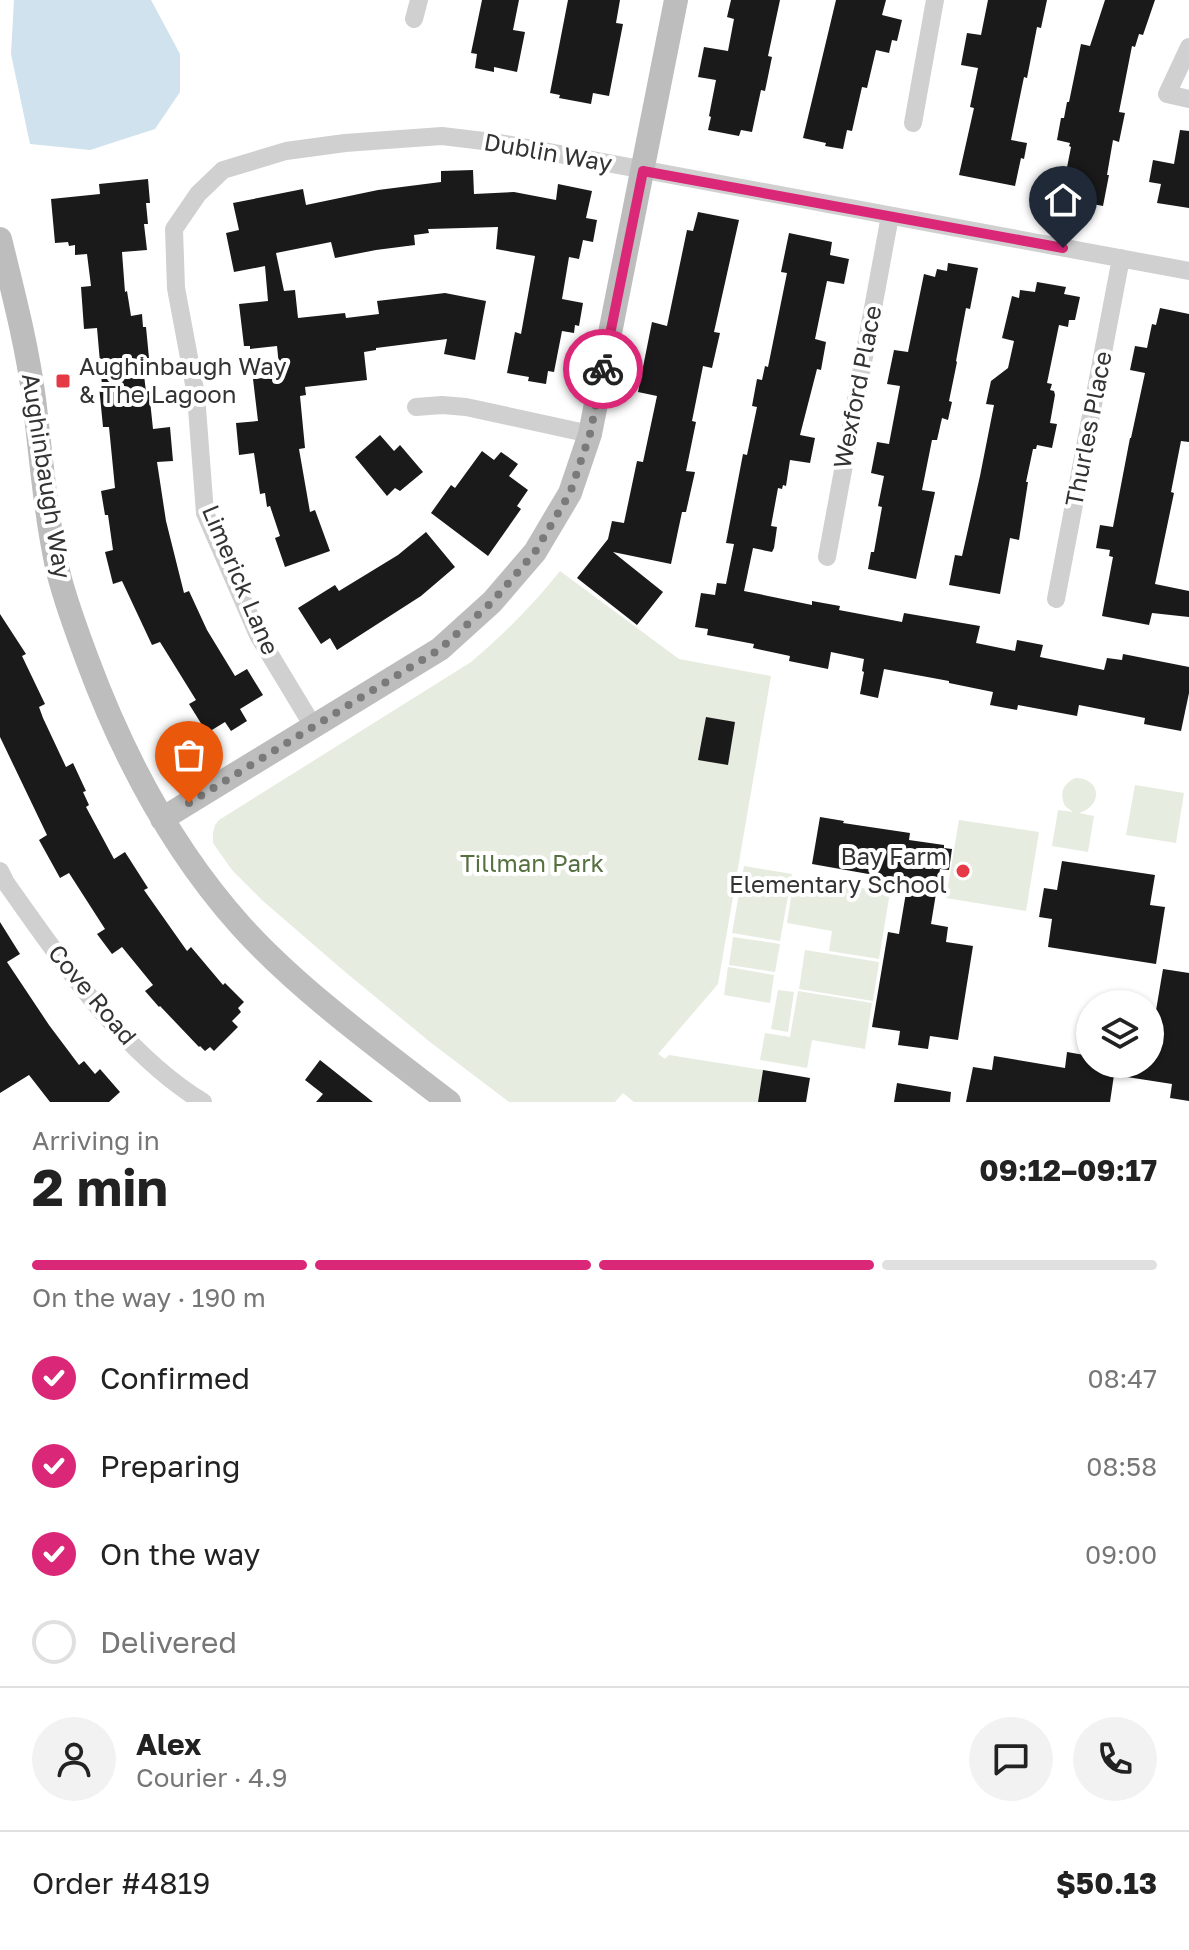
<!DOCTYPE html>
<html lang="en">
<head>
<meta charset="utf-8">
<style>
	body { margin:0; font-family:"Golos Text",sans-serif; background:#f2f2f2; color:#222; height:100vh; display:flex; flex-direction:column; font-size:30px; white-space:nowrap }
	* { box-sizing:border-box; margin:0 }
	p { font-size:26px; color:#767676 }
	.icon { flex:none; width:44px; height:44px; fill:none; stroke:currentColor; stroke-width:2; stroke-linecap:round; stroke-linejoin:round }
	.map { position:relative; height:1102px; overflow:hidden }
	.panel { display:flex; flex-direction:column; background:#fff; flex:1 }
	.panel>* { flex:none }
	.tools { position:absolute; left:1076px; top:990px; display:grid; gap:16px }
	.tools a { display:grid; place-items:center; width:88px; height:88px; border-radius:50%; background:#fff; box-shadow:0 2px 6px #0004; font-size:40px }
	.pin { position:absolute; display:grid; place-items:center; width:68px; height:68px; color:#fff; margin:-82px -34px; border-radius:50% 50% 50% 0; rotate:-45deg; box-shadow:0 0 8px #0007 }
	.pin .icon { rotate:45deg }
	.courier { position:absolute; display:grid; place-items:center; width:80px; height:80px; margin:-40px; border:6px solid #db2777; border-radius:50%; background:#fff; color:#222; box-shadow:0 2px 10px #0007 }
	.summary em { font-style:normal; font-weight:700 }
	.summary div { display:flex; flex-direction:column-reverse }
	.summary { display:flex; align-items:center; justify-content:space-between; height:136px; padding:0 32px }
	h1 { font-size:52px; font-weight:700; line-height:60px }
	.bar { display:grid; grid-template-columns:repeat(4,1fr); gap:12px 8px; align-content:center; height:96px; padding:0 32px }
	.bar i { height:10px; border-radius:6px; background:#e0e0e0 }
	.bar .on { background:#db2777 }
	.bar p { grid-column:span 4 }
	.line { display:flex; align-items:center; gap:20px; padding:0 32px; border-top:2px solid #e0e0e0 }
	.line div { flex:1 }
	.round { display:grid; place-items:center; flex:none; width:84px; height:84px; border-radius:42px; background:#f2f2f2 }
	ol { padding:0 32px; list-style:none }
	li { display:flex; align-items:center; gap:24px; height:88px }
	li p { margin-inline-start:auto }
	li .icon { padding:8px; border-radius:50%; background:#db2777; color:#fff; stroke-width:4 }
	li:last-child { color:#767676 }
	li i { width:44px; height:44px; border:4px solid #e0e0e0; border-radius:50% }
	.map>svg:first-child { display:block }
	.green { fill:#e6ecdf }
	.water { fill:#cfe2ee }
	.building { fill:#1a1a1a }
	.lines { fill:none; stroke-linecap:round; stroke-linejoin:round }
	.street { stroke:#d0d0d0; stroke-width:18 }
	.secondary { stroke:#bdbdbd; stroke-width:24 }
	.done { stroke:#7a7a7a; stroke-width:8; stroke-dasharray:0 14.4 }
	.route { stroke:#db2777; stroke-width:10 }
	.poi-dot { fill:#e63946; stroke:#fff; stroke-width:3 }
	.labels { text-anchor:middle; stroke-width:8; stroke-linejoin:round; paint-order:stroke }
	.street-label { font-size:24px; fill:#333; stroke:#fff }
	.poi-label { font-size:24px; fill:#333; stroke:#fff; text-anchor:start }
	.park-label { font-size:24px; fill:#56703f; stroke:#fff }
</style>
</head>
<body>
<div class="map">
<svg width="1189" height="1102" viewBox="0 0 1189 1102">
	<rect width="100%" height="100%" fill="#fff"/>
	<path class="green" d="M560 571 679 659 771 676 718 984 658 1054 665 1059 669 1055 763 1070 758 1102H634L623 1093 615 1102H509L430 1042 344 971 263 901 232 870 213 843V833L215 825 219 820 471 662C504 634 533 605 560 571Z
		M1075 778C1102 778 1103 806 1079 813L1094 816 1088 852 1052 846 1058 810 1073 812 1065 806C1059 793 1063 784 1075 778Z
		M1135 785 1184 793 1176 843 1126 835Z
		M959 820 1039 832 1026 911 946 898Z
		M744 866 792 874 780 941 732 933Z
		M794 878 890 892 879 959 829 951 832 931 787 923Z
		M733 937 780 944 775 972 729 965Z
		M805 950 879 962 873 1001 799 989Z
		M728 967 774 975 770 1003 724 995Z
		M778 990 794 992 788 1032 771 1029Z
		M798 991 872 1003 865 1049 812 1040 807 1068 760 1060 765 1033 790 1037Z"/>
	<path class="water" d="M14 0H151L180 54V92L155 129 90 150 30 144 11 54Z"/>
	<path class="building" d="M482 0H519L513 30 525 32 517 72 494 67V72L475 68 477 54 471 53Z
		M568 0H620L616 23 623 24 609 96 593 93 591 104 559 98 560 95 550 93Z
		M731 0H780L768 56 772 57 765 91 761 90 752 132 741 130 739 136 708 130 711 117 709 116 716 80 698 77 704 47 728 51 734 19 727 17Z
		M836 0H886L882 15 902 20 897 41 892 40 889 53 876 50 867 88 862 87 852 131 847 130 843 149 825 146 826 143 803 138Z
		M988 0H1047L1041 28 1037 27 1027 78 1024 77 1011 140 1027 143 1024 159 1021 158 1015 186 959 175 974 108 970 107 978 68 961 65 967 33 981 35Z
		M1105 0H1155L1143 35 1139 34 1135 47 1132 46 1119 112 1125 113 1119 142 1113 140 1107 175H1109L1103 206 1061 198 1071 147 1069 146 1070 143 1057 140 1061 118H1064L1067 102H1069L1081 44 1090 46Z
		M1180 130 1189 131V208L1157 203 1161 184 1149 182 1153 160 1174 164Z
		M473 170 474 194 514 192 556 200 558 184 592 191 586 218 597 220 593 242 583 240 579 259 569 257 562 299 583 303 579 326 575 325 574 333 562 331 554 372 548 371 546 384 528 381 529 377 507 373 515 332 521 334 535 256 496 249 498 227 428 229 429 233 414 235 415 245 376 250 335 258 331 242 276 253 284 291 295 290 298 318 345 313 346 318 379 314 377 301 445 293 486 301 475 360 444 354 447 339 376 348V350L364 352 367 380 305 387 306 395 300 396 305 448 299 449 310 512 315 510 330 551 285 567 275 538 280 536 270 506 267 507 265 493 260 494 254 453 239 455 236 423 258 421 253 379 280 376 277 346 250 349V346H244L239 304 268 301 265 266 234 272 226 233 239 230 233 203 303 189 306 205 378 190 441 182V171Z
		M148 179 150 203H146L148 224H144L147 250 122 252 125 292 127 291 131 316 142 314 143 327H146L149 358H142L146 392 149 391 153 429 170 427 173 461 157 462 166 521 184 593 189 591 207 630 235 676 247 669 263 695 240 709 247 721 231 731 225 722 207 733 189 704 196 700 160 642 152 645 122 581 113 584 105 552 113 550 108 515H105L101 491 115 488 109 427H103L99 386 102 385 97 328 84 329 81 287 91 286 87 254 75 255V245L69 246 68 242 55 243 51 199 100 194 99 184Z
		M698 212 739 220 714 332 720 333 712 368 703 366 692 421 696 422 686 471 695 472 686 512H682L671 564 613 552 663 592 637 625 577 578 608 539 612 521 624 523 637 461 643 462 657 396 638 392 652 322 667 326 687 230 693 231Z
		M789 233 832 242 830 255 849 259 844 284 827 281 815 339 826 342 821 370 817 369 800 435 815 438 810 463 790 460 786 486 783 485 782 489 778 488 771 526 777 527 774 548 772 552 753 548 744 591 812 605V601L840 606 839 610 902 622 904 613 980 626 976 643 1015 651 1017 640 1043 645 1040 657 1104 670 1107 658 1122 660 1123 654 1189 667V693L1181 731 1144 724 1145 718 1079 705 1077 716 1018 705 1017 710 990 705 993 692 949 683V681L884 669 878 698 860 694 864 672 862 671 864 659 831 652 828 669 789 661 790 656 753 648 754 644 707 635 708 629 695 627 701 593 715 595 717 583 726 584 734 544 726 543 743 454 747 455 757 407 752 406 757 379 762 380 765 366 768 367 787 273 781 272Z
		M948 263 978 268 970 309 966 308 956 361 957 362 949 401 952 402 948 420 942 418 937 440H932L922 490 935 492 916 579 868 569 871 552H874L882 507 878 506 884 476 871 473 877 442 889 444 900 386 887 384 894 350 908 352 924 274 935 277 937 269 947 271Z
		M1037 282 1066 287 1064 294 1080 297 1075 320H1069L1068 327 1059 325 1047 383 1052 384 1050 390 1054 391 1055 395 1050 423 1057 424 1052 448 1037 445 1036 449H1033L1026 482H1028L1019 540 1010 538 1000 594 949 585 955 555 962 556 980 476 994 405 986 404 991 381 1008 368 1014 341 1002 338 1012 296 1019 298 1020 290 1035 292Z
		M1160 308 1189 314V442L1181 441 1171 492 1174 493 1155 584 1189 591V617L1152 613 1149 625 1102 616 1113 557 1109 556 1110 550 1096 548 1100 525 1113 527 1130 438H1131L1145 373 1130 370 1135 346 1147 348 1152 324 1156 325Z
		M380 435 394 451 400 445 423 472 400 491 395 488 387 496 355 457Z
		M482 451 494 460 501 452 518 464 509 476 528 490 517 506 521 509 488 556 431 513 451 485 455 488Z
		M426 532 455 567 421 596 337 650 330 638 321 644 298 608 335 585 339 591 398 555Z
		M0 614 26 654 22 656 45 704 39 707 43 718 66 767 73 763 86 791 83 792 89 805 86 807 114 859 125 852 148 888 144 890 187 951 191 947 223 985 225 983 244 1002 238 1008 241 1012 232 1021 238 1027 214 1051 210 1047 205 1051 200 1046 199 1047 160 1006 159 1007 145 991 153 985 122 947 112 954 97 934 105 929 69 873 60 878 39 840 47 835 0 737Z
		M706 717 735 722 728 765 698 760Z
		M820 817 844 821 843 823 910 833 909 840 944 845V848L952 849 949 870 940 869 931 924 948 927 946 942 973 946 958 1040 930 1036 928 1049 898 1045 900 1031 872 1027 888 932 899 934 908 881 812 864Z
		M1062 861 1155 875 1150 905 1165 907 1156 964 1048 947 1052 919 1039 917 1044 888 1057 890Z
		M0 922 20 954 7 962 49 1025 79 1065 84 1061 95 1074 100 1069 120 1092 109 1102H50L29 1075 0 1093Z
		M1163 969 1189 973V1101L1170 1098 1172 1084 1114 1075 1110 1102H966L973 1067 992 1070 994 1056 1065 1068 1067 1052 1090 1056V1064H1150V1046Z
		M320 1060 373 1102H316L323 1094 305 1080Z
		M763 1070 810 1078 806 1102H758Z
		M897 1083 951 1092 950 1102H894Z"/>
	<g class="lines">
		<path class="street" d="M414 19 419 0
			M1189 47 1167 94 1189 99
			M913 123 935 0
			M416 407 442 405 466 407 590 434
			M827 557 890 216
			M1056 599 1121 258
			M313 726 258 635 205 513 196 395 176 288 174 229 198 194 223 170 286 151 345 143 442 136 500 143 1189 271
			M0 871 6 883C61 960 121 1052 203 1102"/>
		<path class="secondary" d="M0 239C13 292 27 345 34 399 41 455 45 511 57 567 64 598 76 629 87 659 123 756 171 848 241 926 300 991 379 1048 449 1102
			M162 819 440 649 492 602 535 552 570 493 590 434 676 0"/>
	</g>
	<g class="lines">
		<path class="done" d="M189 803 440 649 492 602 535 552 570 493 590 434 603 369"/>
		<path class="route" d="M603 369 643 171 1063 248"/>
	</g>
	<g class="poi-dot">
		<rect x="55" y="373" width="16" height="16" rx="4"/>
		<circle cx="963" cy="871" r="8"/>
	</g>
	<g class="labels">
		<g class="street-label">
			<text transform="translate(548 153) rotate(10)" y="8">Dublin Way</text>
			<text transform="translate(858 387) rotate(-79)" y="8">Wexford Place</text>
			<text transform="translate(1089 429) rotate(-79)" y="8">Thurles Place</text>
			<text transform="translate(46 476) rotate(81)" y="8">Aughinbaugh Way</text>
			<text transform="translate(240 580) rotate(67)" y="8">Limerick Lane</text>
			<text transform="translate(92 995) rotate(50)" y="8">Cove Road</text>
		</g>
		<g class="poi-label">
			<text x="79" y="375">Aughinbaugh Way<tspan x="79" dy="28">&amp; The Lagoon</tspan></text>
			<text x="947" y="865" text-anchor="end">Bay Farm<tspan x="947" dy="28">Elementary School</tspan></text>
		</g>
		<g class="park-label">
			<text x="532" y="872">Tillman Park</text>
		</g>
	</g>
</svg>
<div class="tools">
<a><svg class="icon" aria-label="layers" viewBox="0 0 24 24"><path d="M12 4l9 5-9 5-9-5zM3 14l9 5 9-5"/></svg></a>
</div>
<div class="pin" style="left:189px;top:803px;background:#ea580c"><svg class="icon" aria-label="bag" viewBox="0 0 24 24"><path d="M5 8h14l-1 12H6zM9 8a3 3 0 0 1 6 0"/></svg></div>
<div class="pin" style="left:1063px;top:248px;background:#1f2937"><svg class="icon" aria-label="home" viewBox="0 0 24 24"><path d="M3 11l9-7 9 7M6 9v11h12V9"/></svg></div>
<div class="courier" style="left:603px;top:369px"><svg class="icon" aria-label="bike" viewBox="0 0 24 24"><circle cx="6" cy="16" r="4"/><circle cx="18" cy="16" r="4"/><path d="M6 16l4-8h5l3 8M10 8l3 8H6M13 5h3"/></svg></div>
</div>
<section class="panel">
<div class="summary"><div><h1>2 min</h1><p>Arriving in</p></div><em>09:12–09:17</em></div>
<div class="bar"><i class="on"></i><i class="on"></i><i class="on"></i><i></i><p>On the way · 190 m</p></div>
<ol>
<li><svg class="icon" aria-label="check" viewBox="0 0 24 24"><path d="M5 12l5 5 9-10"/></svg>Confirmed<p>08:47</p></li>
<li><svg class="icon" aria-label="check" viewBox="0 0 24 24"><path d="M5 12l5 5 9-10"/></svg>Preparing<p>08:58</p></li>
<li><svg class="icon" aria-label="check" viewBox="0 0 24 24"><path d="M5 12l5 5 9-10"/></svg>On the way<p>09:00</p></li>
<li><i></i>Delivered</li>
</ol>
<div class="line" style="height:144px"><a class="round"><svg class="icon" aria-label="person" viewBox="0 0 24 24"><circle cx="12" cy="8" r="4"/><path d="M4 21q1-7 8-7t8 7"/></svg></a><div><b>Alex</b><p>Courier · 4.9</p></div><a class="round"><svg class="icon" aria-label="chat" viewBox="0 0 24 24"><path d="M4 5h16v11H9l-5 4z"/></svg></a><a class="round"><svg class="icon" aria-label="phone" viewBox="0 0 24 24"><path d="M5 4h4l2 5-3 2q2 4 5 5l2-3 5 2v4C11 20 4 13 5 4z"/></svg></a></div>
<div class="line" style="height:104px"><div>Order #4819</div><b>$50.13</b></div>
</section>
</body>
</html>
